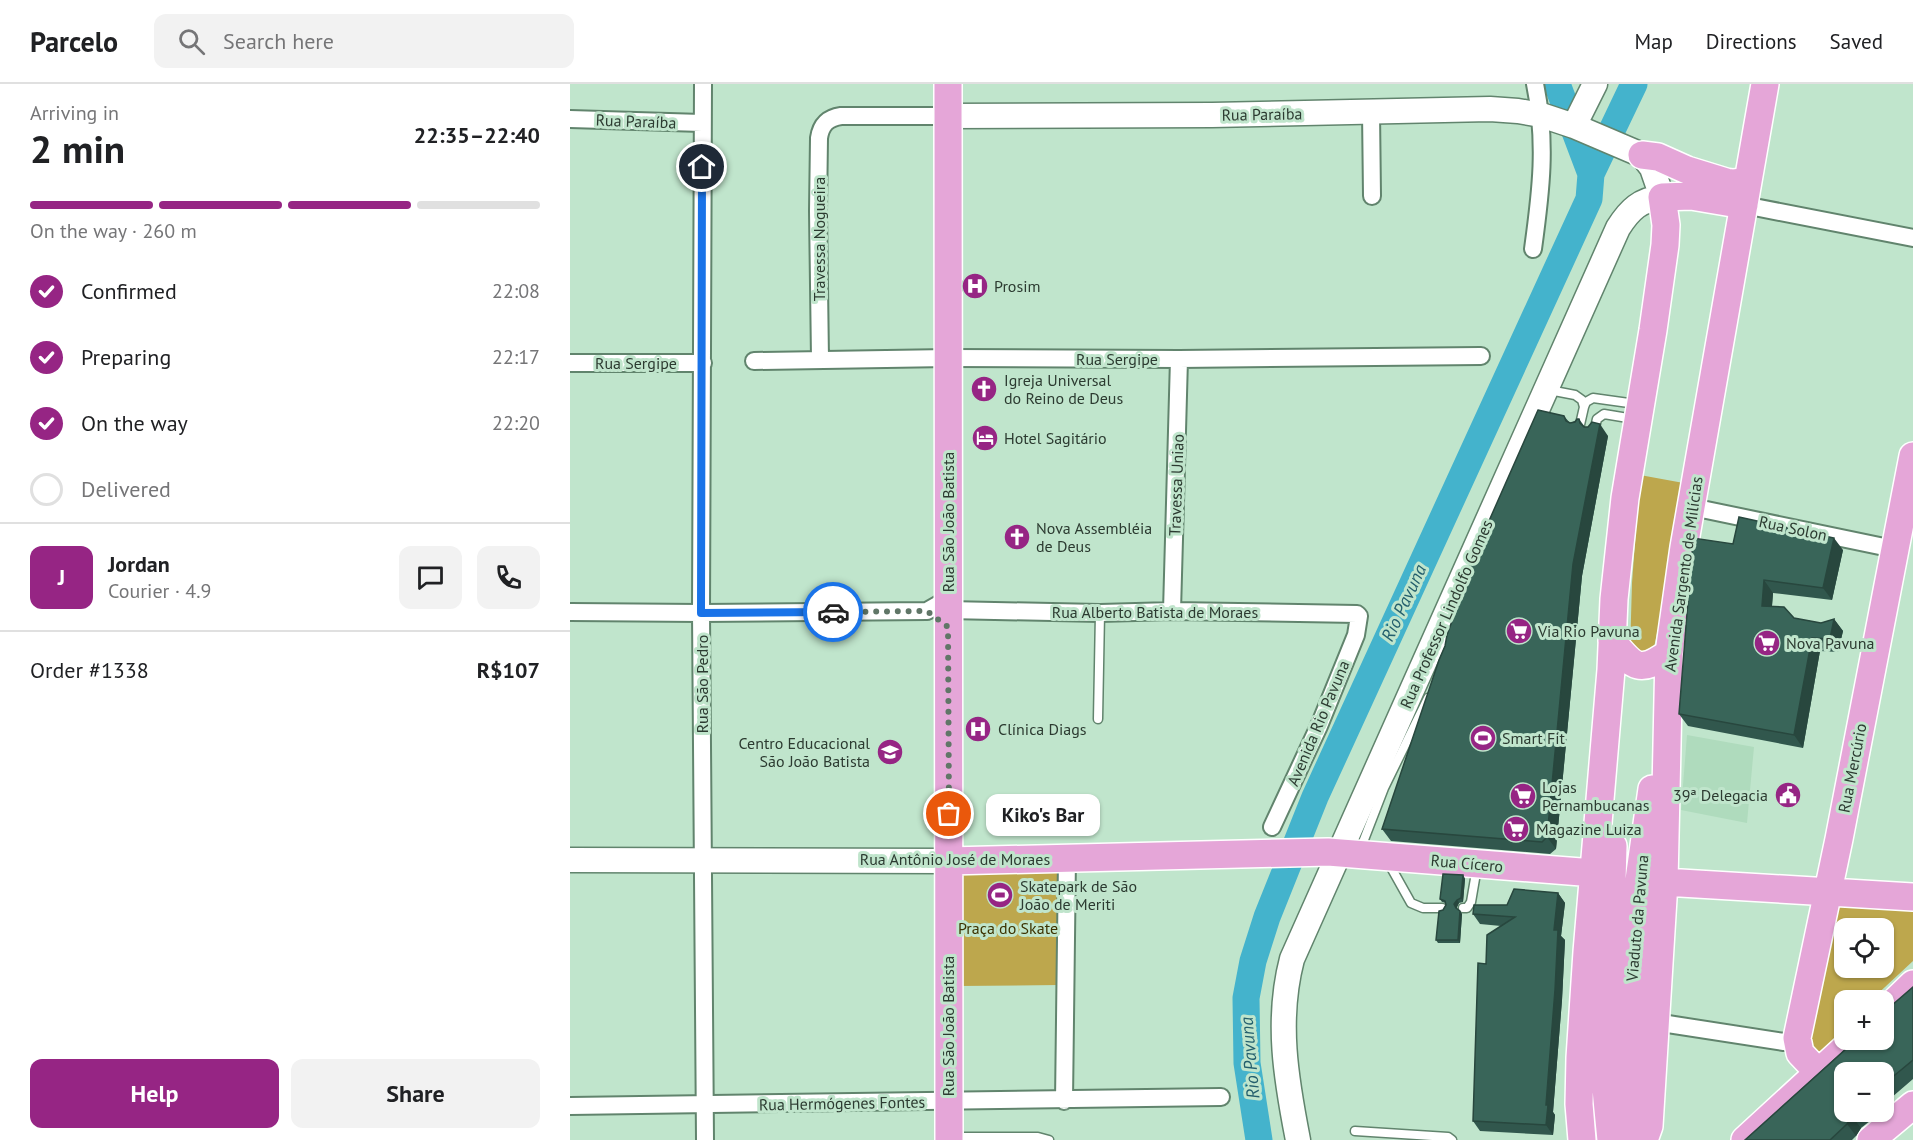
<!DOCTYPE html>
<html lang="en">
<head>
<meta charset="utf-8">
<style>
	body { margin:0; font-family:"PT Sans",sans-serif; background:#f2f2f2; color:#202124; height:100vh; display:flex; flex-direction:column; font-size:22px; white-space:nowrap }
	* { box-sizing:border-box; margin:0 }
	p { font-size:20px; color:#757577 }
	.icon { flex:none; width:33px; height:33px; fill:none; stroke:currentColor; stroke-width:2; stroke-linecap:round; stroke-linejoin:round }
	.map { position:relative; flex:1; overflow:hidden }
	.drawer { display:flex; flex-direction:column; background:#fff; width:570px }
	.drawer>* { flex:none }
	.buttons { position:absolute; left:1264px; top:834px; display:grid; gap:12px }
	.buttons a { display:grid; place-items:center; width:60px; height:60px; border-radius:12px; background:#fff; box-shadow:0 2px 4px #0004; font-size:30px }
	.pin { position:absolute; display:grid; place-items:center; width:51px; height:51px; color:#fff; margin:-26px; border:3px solid #fff; border-radius:50%; box-shadow:0 2px 6px #0007 }
	.courier { position:absolute; display:grid; place-items:center; width:60px; height:60px; margin:-30px; border:4px solid #1a73e8; border-radius:50%; background:#fff; color:#222; box-shadow:0 2px 8px #0007 }
	.bubble { position:absolute; height:42px; border-radius:12px; background:#fff; box-shadow:0 2px 4px #0004; font-size:20px; font-weight:700; line-height:42px; text-align:center }
	.headline em { font-style:normal; font-weight:700 }
	.headline div { display:flex; flex-direction:column-reverse }
	.headline { display:flex; align-items:center; justify-content:space-between; height:102px; padding:0 30px }
	h1 { font-size:39px; font-weight:700; line-height:45px }
	.bar { display:grid; grid-template-columns:repeat(4,1fr); gap:9px 6px; align-content:center; height:72px; padding:0 30px }
	.bar i { height:8px; border-radius:4px; background:#e0e0e0 }
	.bar .current { background:#962584 }
	.bar p { grid-column:span 4 }
	.line { display:flex; align-items:center; gap:15px; padding:0 30px; border-top:2px solid #e0e0e0 }
	.line div { flex:1 }
	.round { display:grid; place-items:center; flex:none; width:63px; height:63px; border-radius:12px; background:#f2f2f2 }
	ol { padding:0 30px; list-style:none }
	li { display:flex; align-items:center; gap:18px; height:66px }
	li p { margin-inline-start:auto }
	li .icon { padding:6px; border-radius:50%; background:#962584; color:#fff; stroke-width:4 }
	li:last-child { color:#757577 }
	li i { width:33px; height:33px; border:3px solid #e0e0e0; border-radius:50% }
	.button { display:flex; gap:12px; margin-top:auto; padding:12px 30px }
	.button a { flex:1; height:69px; border-radius:12px; background:#962584; color:#fff; font-size:24px; font-weight:700; line-height:69px; text-align:center }
	.button a+a { background:#f2f2f2; color:#202124 }
	header { display:flex; align-items:center; gap:36px; box-sizing:border-box; height:84px; padding:0 30px; background:#fff; border-bottom:2px solid #e0e0e0 }
	header strong { font-size:28px }
	nav { display:flex; gap:33px; margin-inline-start:auto; font-size:21px }
	.search { width:420px; height:54px; background:#f2f2f2; display:flex; align-items:center; gap:15px; box-sizing:border-box; padding:0 21px; border-radius:12px; color:#757577; font-size:22px }
	main { display:flex; flex:1; min-height:0 }
	.map>svg:first-child { display:block }
	.built { fill:#afdbbd }
	.green { fill:#bda74d; fill-rule:evenodd }
	.lines { fill:none; stroke-linecap:round; stroke-linejoin:round }
	.river { stroke:#44b3cc; stroke-width:27 }
	.lane-casing { stroke:#61846d; stroke-width:11 }
	.street-casing { stroke:#61846d; stroke-width:20 }
	.secondary-casing { stroke:#61846d; stroke-width:27 }
	.primary-casing { stroke:#fff; stroke-width:30 }
	.lane { stroke:#fff; stroke-width:8 }
	.street { stroke:#fff; stroke-width:16 }
	.secondary { stroke:#fff; stroke-width:24 }
	.primary { stroke:#e5a6d8; stroke-width:27 }
	.wall { fill:#31574d }
	.shaded-wall { fill:#28473e }
	.building { fill:#396559; stroke:#28473e; stroke-width:1.5 }
	.done { stroke:#607667; stroke-width:6; stroke-dasharray:0 10.8 }
	.route { stroke:#1a73e8; stroke-width:8 }
	.labels { text-anchor:middle; stroke-width:6; stroke-linejoin:round; paint-order:stroke }
	.street-label { font-size:16px; fill:#2c3b31; stroke:#c0e5cc }
	.poi-label { font-size:16px; fill:#2c3b31; stroke:#c0e5cc; text-anchor:start }
	.park-label { font-size:16px; fill:#3c3201; stroke:#c0e5cc }
	.water-label { font-size:18px; font-style:italic; fill:#245f6d; stroke:#c0e5cc }
</style>
</head>
<body>
<header>
<strong>Parcelo</strong>
<div class="search"><svg class="icon" aria-label="search" viewBox="0 0 24 24"><circle cx="10" cy="10" r="6"/><path d="M15 15l6 6"/></svg>Search here</div>
<nav><a>Map</a><a>Directions</a><a>Saved</a></nav>
</header>
<main>
<section class="drawer">
<div class="headline"><div><h1>2 min</h1><p>Arriving in</p></div><em>22:35–22:40</em></div>
<div class="bar"><i class="current"></i><i class="current"></i><i class="current"></i><i></i><p>On the way · 260 m</p></div>
<ol>
<li><svg class="icon" aria-label="check" viewBox="0 0 24 24"><path d="M5 12l5 5 9-10"/></svg>Confirmed<p>22:08</p></li>
<li><svg class="icon" aria-label="check" viewBox="0 0 24 24"><path d="M5 12l5 5 9-10"/></svg>Preparing<p>22:17</p></li>
<li><svg class="icon" aria-label="check" viewBox="0 0 24 24"><path d="M5 12l5 5 9-10"/></svg>On the way<p>22:20</p></li>
<li><i></i>Delivered</li>
</ol>
<div class="line" style="height:108px"><b class="round" style="background:#962584;color:#fff">J</b><div><b>Jordan</b><p>Courier · 4.9</p></div><a class="round"><svg class="icon" aria-label="chat" viewBox="0 0 24 24"><path d="M4 5h16v11H9l-5 4z"/></svg></a><a class="round"><svg class="icon" aria-label="phone" viewBox="0 0 24 24"><path d="M5 4h4l2 5-3 2q2 4 5 5l2-3 5 2v4C11 20 4 13 5 4z"/></svg></a></div>
<div class="line" style="height:78px"><div>Order #1338</div><b>R$107</b></div>
<div class="button"><a>Help</a><a>Share</a></div>
</section>
<div class="map">
<svg width="1343" height="1056" viewBox="0 0 1343 1056">
	<rect width="100%" height="100%" fill="#c0e5cc"/>
	<path class="built" d="M1117 651 1184 663 1177 739 1111 726Z"/>
	<path class="green" d="M1070 391 1119 400 1083 568H1060L1062 499Z
		M388 786H488L489 901 388 902Z
		M1260 813 1343 823V877L1301 916H1275C1275 943 1273 952 1252 971L1242 967 1238 962ZM1275 844H1314V884H1275Z"/>
	<g class="lines">
		<path class="river" d="M987 0 1021 90
			M689 1056 677 979 676 914 683 877 697 833 745 713 1019 115 1021 90 1064 0"/>
		<defs>
			<path id="lane" d="M979 306 1005 311 1012 316 1014 323 1009 345
				M1014 323 1016 318 1023 314 1066 320
				M1024 348 1027 335 1034 330 1064 335
				M528 635 530 529
				M790 766 814 704 858 614
				M818 778 841 819 853 824H872
				M893 824H897L901 818 907 783
				M785 1047 878 1053 882 1056
				M382 1053H468L479 1056"/>
			<path id="street" d="M133 0 131 529 135 1056
				M801 28 802 112
				M0 35 132 39
				M1174 121 1343 154
				M963 165C971 107 977 58 965 0
				M250 275 248 127 249 54C251 41 257 34 271 32H378
				M184 277 378 274 609 275 911 272
				M0 279H133
				M1122 423 1324 465
				M378 526 530 529 602 527 787 530 789 532 786 551 749 642 702 743
				M602 527 609 275
				M0 528 131 529 357 527 378 515
				M1085 938 1214 958
				M494 1017 497 774
				M0 1022 651 1013"/>
			<path id="secondary" d="M378 32 642 31 920 25 948 27 971 31 1004 42 1072 71 1082 84 1092 113C1070 116 1060 125 1048 144L722 875C706 936 716 995 728 1056
				M1004 42 1025 0
				M0 776 379 777"/>
			<path id="primary" d="M378 0 379 1056
				M1072 71 1088 73 1117 86 1156 98 1163 99 1177 97
				M1042 557C1063 582 1068 591 1099 569
				M379 777 758 768 1024 789
				M1094 798 1343 813
				M1314 928 1343 900
				M1248 988 1230 969 1227 954 1269 755 1343 372
				M1012 1056 1009 1020 1010 974 1017 868 1041 586 1044 515 1055 414 1083 246 1095 161 1096 141 1092 113 1121 112 1174 121
				M1041 1056 1036 1005 1043 762
				M1062 1056 1056 981 1068 803 1082 705
				M1074 1056 1079 1042 1094 798 1099 569 1114 463 1195 0
				M1175 1056 1284 956
				M1301 1056 1343 1021"/>
		</defs>
		<use href="#lane" class="lane-casing"/>
		<use href="#street" class="street-casing"/>
		<use href="#secondary" class="secondary-casing"/>
		<use href="#primary" class="primary-casing"/>
		<use href="#lane" class="lane"/>
		<use href="#street" class="street"/>
		<use href="#secondary" class="secondary"/>
		<use href="#primary" class="primary"/>
	</g>
	<path class="wall" d="M994 332 1000 339 1009 335 1015 343 1038 352 1012 492 986 765 980 770 821 757 812 745Z
		M1163 460 1273 466 1262 516 1203 509 1202 522 1224 534 1251 539 1264 535 1273 547 1268 568 1250 567 1233 664 1118 642 1109 630Z
		M893 791 895 795 893 818 889 819 887 823V825L890 827 892 830 890 859H868L866 856 873 826 876 821V819L872 818 870 815Z
		M988 809 995 819 991 852 995 856 992 916 983 1028 985 1031 983 1051 910 1047 903 1037 916 880 931 842 910 840 903 830Z
		M1343 903V995L1314 1020V988L1275 1028H1305H1303L1306 1032 1291 1044 1286 1052 1282 1056H1175Z"/>
	<path class="shaded-wall" d="M1030 340 1038 352 1012 492 986 765 977 753 1003 480Z
		M1264 454 1273 466 1262 516 1253 504Z
		M1194 496 1203 509 1201 534 1192 522Z
		M1264 535 1273 547 1268 568 1260 555Z
		M1242 554 1250 567 1233 664 1224 651Z
		M893 791 895 795 893 818 891 814Z
		M988 809 995 819 991 852 995 856 992 916 983 1028 985 1031 983 1051 976 1041V1021L984 846Z
		M887 816 889 819 887 823 888 828 884 820Z
		M890 827 892 830 890 859 888 856Z
		M1282 1032 1291 1044 1286 1052 1277 1040Z"/>
	<path class="building" d="M968 326 994 332 996 337 1000 339 1005 338 1007 335H1009L1010 339 1014 343H1018L1022 338 1030 340 1003 480 977 753 972 758 812 745 869 576 875 562 877 551 886 526 888 507Z
		M1169 433 1264 454 1253 504 1194 496 1192 522 1214 523 1224 534 1251 539 1264 535 1260 555 1242 554 1224 651 1109 630 1123 454 1163 460Z
		M873 790 893 791 891 814 887 816 884 820 886 824 890 827 888 856H866L869 827 873 826 876 821 875 817 870 815Z
		M944 805 988 809 984 846H988L985 906 976 1021H978L976 1041 903 1037 908 879 916 880 917 851 945 833 903 830 904 821H937Z
		M1343 903V976L1314 1000V988H1275V1028H1287L1282 1032 1277 1040 1260 1056H1175L1286 956H1314V928Z"/>
	<g class="lines">
		<path class="done" d="M263 528 357 527 378 543 379 730"/>
		<path class="route" d="M132 83 131 529 263 528"/>
	</g>
	<defs>
		<symbol id="hospital-disc" viewBox="-11 -11 22 22"><circle r="9.5" fill="#962584" stroke="#c0e5cc"/><path d="M-5-5h3v3.5h4V-5h3V5h-3V1.5h-4V5h-3Z" fill="#fff"/></symbol>
		<symbol id="church-disc" viewBox="-11 -11 22 22"><circle r="9.5" fill="#962584" stroke="#c0e5cc"/><path d="M-1.2-6h2.4v3.5h3.3v2.4h-3.3V6h-2.4V-.1h-3.3v-2.4h3.3Z" fill="#fff"/></symbol>
		<symbol id="hotel-disc" viewBox="-11 -11 22 22"><circle r="9.5" fill="#962584" stroke="#c0e5cc"/><path d="M-6-4.5h1.5V1H6V5H4.5V3h-9V5H-6ZM-4 0a1.8 1.8 0 1 1 3.6 0ZM.5 0V-2.5h3Q6-2.5 6 0Z" fill="#fff"/></symbol>
		<symbol id="supermarket-disc" viewBox="-11 -11 22 22"><circle r="9.5" fill="#962584" stroke="#c0e5cc"/><path d="M-6-5.5h2.5l.6 2H6L4.5 2H-2.5L-4.4-4H-6ZM-1.5 3.2a1.3 1.3 0 1 0 .1 0ZM3 3.2a1.3 1.3 0 1 0 .1 0Z" fill="#fff"/></symbol>
		<symbol id="stadium-disc" viewBox="-11 -11 22 22"><circle r="9.5" fill="#962584" stroke="#c0e5cc"/><path d="M0-5a6.5 5 0 1 0 0 10a6.5 5 0 1 0 0-10ZM-3.5-1.8h7v3.6h-7Z" fill="#fff"/></symbol>
		<symbol id="school-disc" viewBox="-11 -11 22 22"><circle r="9.5" fill="#962584" stroke="#c0e5cc"/><path d="M0-5L7-2L0 1L-7-2ZM-4 1L0 2.5L4 1V4Q0 6-4 4Z" fill="#fff"/></symbol>
		<symbol id="civic-disc" viewBox="-11 -11 22 22"><circle r="9.5" fill="#962584" stroke="#c0e5cc"/><path d="M-.6-6.5H3V-4.5H.6V-3L4-1V1h2V6H-6V1h2V-1L-.6-3ZM-1.2 2.5V6h2.4V2.5Z" fill="#fff"/></symbol>
	</defs>
	<g fill-rule="evenodd">
		<use href="#hospital-disc" x="390" y="187" width="30" height="30"/>
		<use href="#church-disc" x="399" y="290" width="30" height="30"/>
		<use href="#hotel-disc" x="400" y="339" width="30" height="30"/>
		<use href="#church-disc" x="432" y="438" width="30" height="30"/>
		<use href="#supermarket-disc" x="934" y="532" width="30" height="30"/>
		<use href="#supermarket-disc" x="1182" y="544" width="30" height="30"/>
		<use href="#hospital-disc" x="393" y="630" width="30" height="30"/>
		<use href="#stadium-disc" x="898" y="639" width="30" height="30"/>
		<use href="#school-disc" x="305" y="653" width="30" height="30"/>
		<use href="#civic-disc" x="1203" y="696" width="30" height="30"/>
		<use href="#supermarket-disc" x="938" y="697" width="30" height="30"/>
		<use href="#supermarket-disc" x="931" y="730" width="30" height="30"/>
		<use href="#stadium-disc" x="415" y="796" width="30" height="30"/>
	</g>
	<g class="labels">
		<g class="street-label">
			<text transform="translate(692 30) rotate(-1)" y="6">Rua Paraíba</text>
			<text transform="translate(66 37) rotate(2)" y="6">Rua Paraíba</text>
			<text transform="translate(249 155) rotate(-90)" y="6">Travessa Nogueira</text>
			<text x="547" y="281">Rua Sergipe</text>
			<text x="66" y="285">Rua Sergipe</text>
			<text transform="translate(606 401) rotate(-88)" y="6">Travessa Uniao</text>
			<text transform="translate(378 438) rotate(-90)" y="6">Rua São João Batista</text>
			<text transform="translate(1223 444) rotate(12)" y="6">Rua Solon</text>
			<text transform="translate(1113 490) rotate(-82)" y="6">Avenida Sargento de Milícias</text>
			<text x="585" y="534">Rua Alberto Batista de Moraes</text>
			<text transform="translate(876 530) rotate(-66)" y="6">Rua Professor Lindolfo Gomes</text>
			<text transform="translate(132 600) rotate(-90)" y="6">Rua São Pedro</text>
			<text transform="translate(748 639) rotate(-67)" y="6">Avenida Rio Pavuna</text>
			<text transform="translate(1282 684) rotate(-79)" y="6">Rua Mercúrio</text>
			<text x="385" y="781">Rua Antônio José de Moraes</text>
			<text transform="translate(897 779) rotate(5)" y="6">Rua Cícero</text>
			<text transform="translate(1067 834) rotate(-85)" y="6">Viaduto da Pavuna</text>
			<text transform="translate(378 942) rotate(-90)" y="6">Rua São João Batista</text>
			<text transform="translate(272 1019) rotate(-1)" y="6">Rua Hermógenes Fontes</text>
		</g>
		<g class="poi-label">
			<text x="424" y="208">Prosim</text>
			<text x="434" y="302">Igreja Universal<tspan x="434" dy="18">do Reino de Deus</tspan></text>
			<text x="434" y="360">Hotel Sagitário</text>
			<text x="466" y="450">Nova Assembléia<tspan x="466" dy="18">de Deus</tspan></text>
			<text x="968" y="553">Via Rio Pavuna</text>
			<text x="1216" y="565">Nova Pavuna</text>
			<text x="428" y="651">Clínica Diags</text>
			<text x="932" y="660">Smart Fit</text>
			<text x="300" y="665" text-anchor="end">Centro Educacional<tspan x="300" dy="18">São João Batista</tspan></text>
			<text x="972" y="709">Lojas<tspan x="972" dy="18">Pernambucanas</tspan></text>
			<text x="1198" y="717" text-anchor="end">39ª Delegacia</text>
			<text x="966" y="751">Magazine Luiza</text>
			<text x="450" y="808">Skatepark de São<tspan x="450" dy="18">João de Meriti</tspan></text>
		</g>
		<g class="park-label">
			<text x="438" y="850">Praça do Skate</text>
		</g>
		<g class="water-label">
			<text transform="translate(834 519) rotate(-65)" y="6">Rio Pavuna</text>
			<text transform="translate(680 974) rotate(-95)" y="6">Rio Pavuna</text>
		</g>
	</g>
</svg>
<div class="buttons">
<a><svg class="icon" aria-label="locate" viewBox="0 0 24 24"><circle cx="12" cy="12" r="6"/><path d="M12 2v4M12 18v4M2 12h4M18 12h4"/></svg></a>
<a>+</a>
<a>−</a>
</div>
<div class="pin" style="left:379px;top:730px;background:#ea580c"><svg class="icon" aria-label="bag" viewBox="0 0 24 24"><path d="M5 8h14l-1 12H6zM9 8a3 3 0 0 1 6 0"/></svg></div>
<div class="pin" style="left:132px;top:83px;background:#1f2937"><svg class="icon" aria-label="home" viewBox="0 0 24 24"><path d="M3 11l9-7 9 7M6 9v11h12V9"/></svg></div>
<div class="courier" style="left:263px;top:528px"><svg class="icon" aria-label="car" viewBox="0 0 24 24"><path d="M5 17H2v-5l4-1 3-4h7l3 4 3 1v5h-3M9 17h6M6 11h13"/><circle cx="7" cy="17" r="2"/><circle cx="17" cy="17" r="2"/></svg></div>
<div class="bubble" style="left:416px;top:710px;width:114px">Kiko's Bar</div>
</div>
</main>
</body>
</html>
